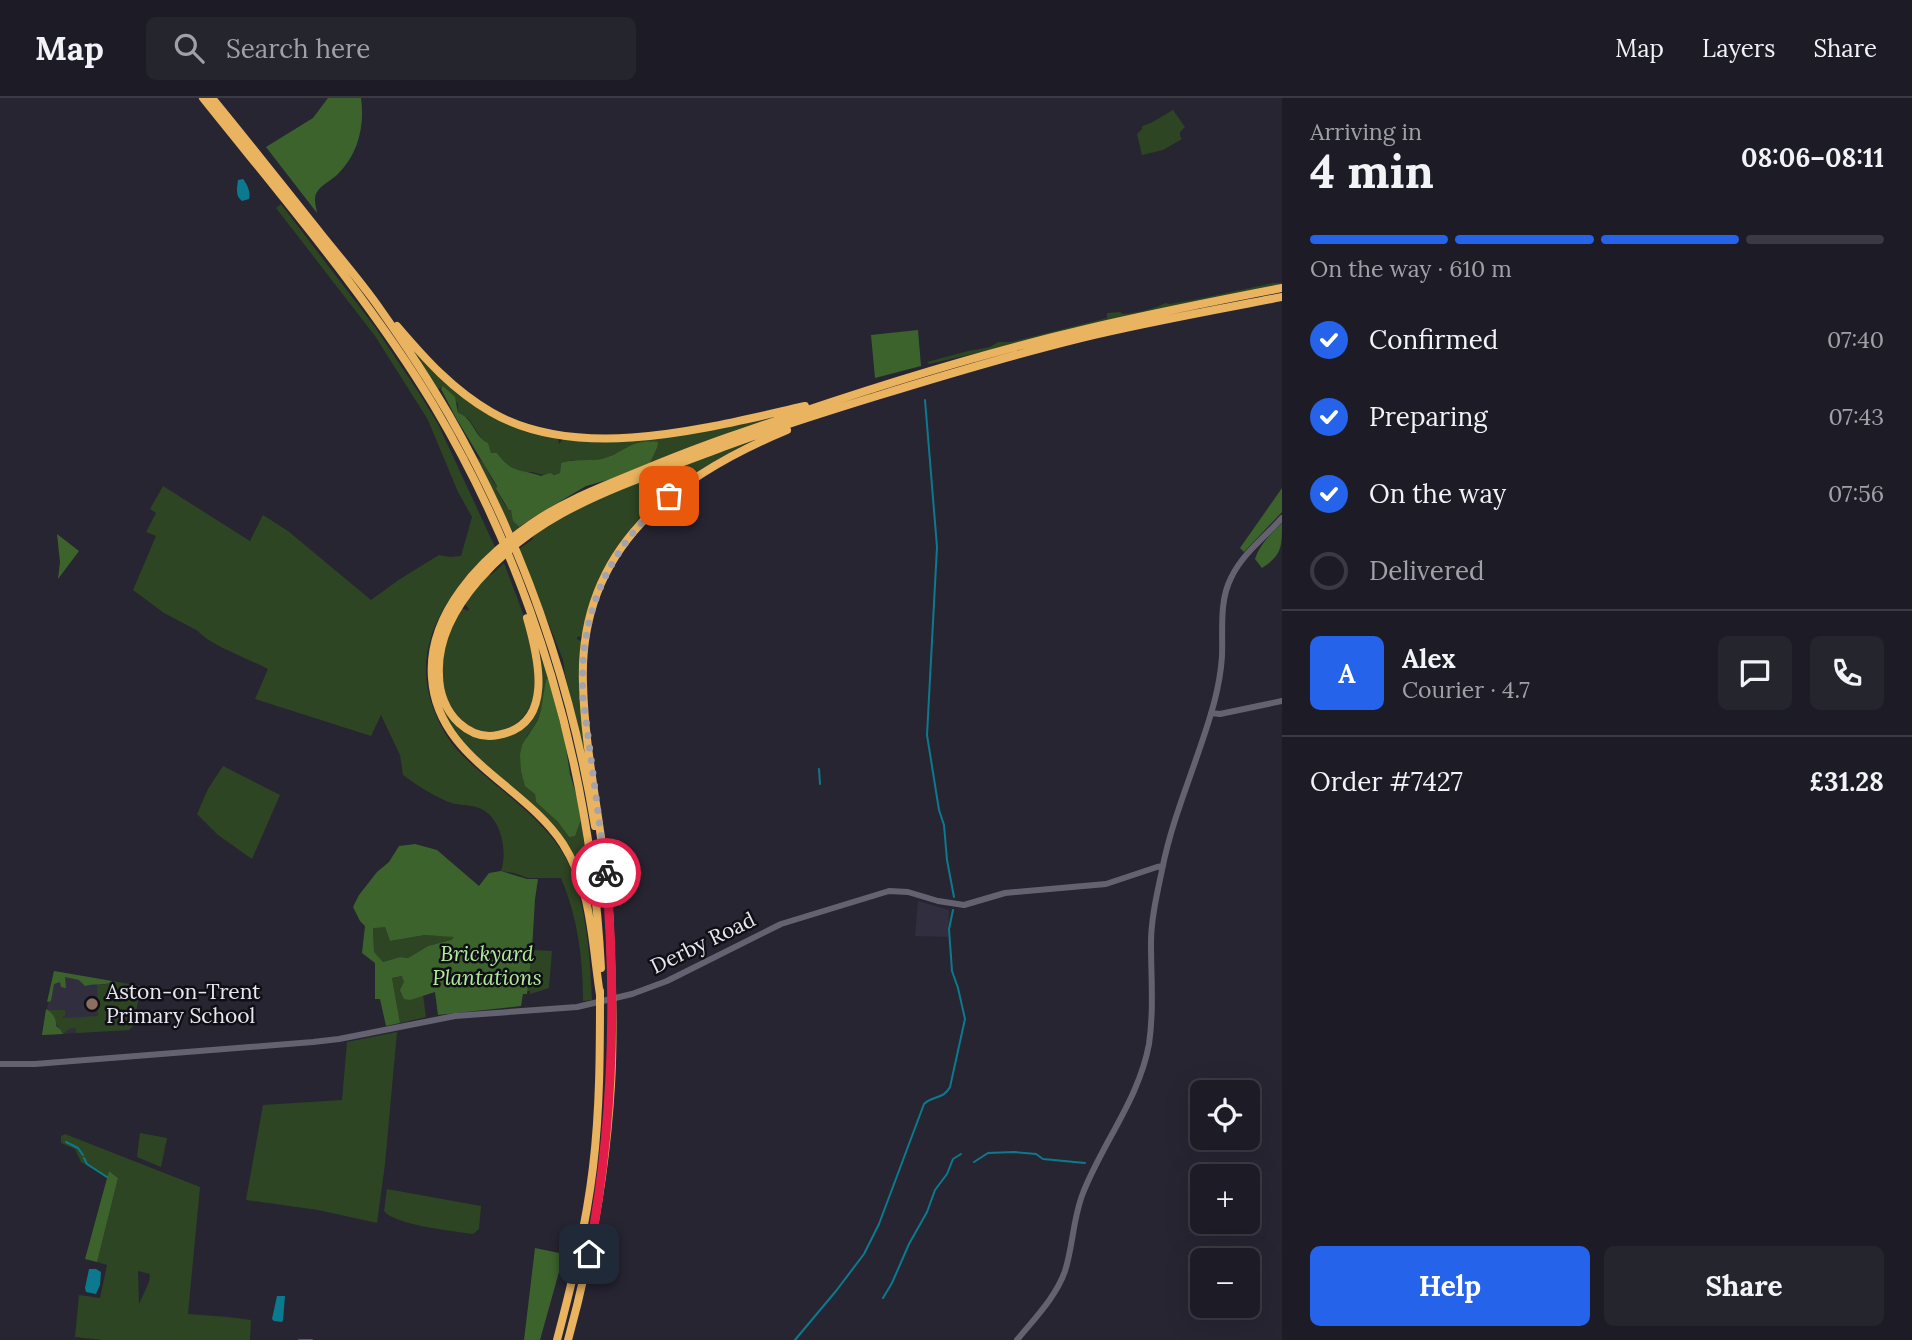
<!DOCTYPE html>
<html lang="en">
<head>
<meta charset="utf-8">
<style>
	body { margin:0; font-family:Lora,serif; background:#25252e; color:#f1f3f6; height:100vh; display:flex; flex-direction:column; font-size:26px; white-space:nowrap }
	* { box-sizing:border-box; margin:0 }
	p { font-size:23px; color:#a0a1a7 }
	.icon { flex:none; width:38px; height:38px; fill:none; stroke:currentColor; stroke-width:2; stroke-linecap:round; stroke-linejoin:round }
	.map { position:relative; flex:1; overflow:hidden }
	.side { display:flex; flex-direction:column; background:#1d1c26; width:630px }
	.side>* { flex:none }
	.controls { position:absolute; left:1190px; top:982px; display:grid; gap:14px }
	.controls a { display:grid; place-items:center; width:70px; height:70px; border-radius:10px; background:#1d1c26; box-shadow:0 7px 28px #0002,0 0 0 2px #3b3a43; font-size:35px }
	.pin { position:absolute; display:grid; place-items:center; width:60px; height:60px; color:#fff; margin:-30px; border-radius:14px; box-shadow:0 4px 10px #0006 }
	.courier { position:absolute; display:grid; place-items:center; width:70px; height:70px; margin:-35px; border:5px solid #e11d48; border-radius:50%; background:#fff; color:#222; box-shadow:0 2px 9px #0007 }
	.head em { font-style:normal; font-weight:700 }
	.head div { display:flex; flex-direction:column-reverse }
	.head { display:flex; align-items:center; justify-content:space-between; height:119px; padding:0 28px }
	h1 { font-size:46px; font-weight:700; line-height:52px }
	.bar { display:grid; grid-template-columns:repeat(4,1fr); gap:10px 7px; align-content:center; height:84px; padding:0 28px }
	.bar i { height:9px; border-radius:5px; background:#3b3a43 }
	.bar .on { background:#2563eb }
	.bar p { grid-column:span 4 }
	.line { display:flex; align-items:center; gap:18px; padding:0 28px; border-top:2px solid #3b3a43 }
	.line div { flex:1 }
	.round { display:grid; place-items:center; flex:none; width:74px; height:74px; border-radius:10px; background:#25252e }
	ol { padding:0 28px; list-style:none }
	li { display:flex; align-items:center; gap:21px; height:77px }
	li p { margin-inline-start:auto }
	li .icon { padding:7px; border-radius:50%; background:#2563eb; color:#fff; stroke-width:4 }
	li:last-child { color:#a0a1a7 }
	li i { width:38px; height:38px; border:4px solid #3b3a43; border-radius:50% }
	.action { display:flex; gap:14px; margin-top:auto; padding:14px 28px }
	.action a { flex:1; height:80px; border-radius:10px; background:#2563eb; color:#fff; font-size:28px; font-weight:700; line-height:80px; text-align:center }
	.action a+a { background:#25252e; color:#f1f3f6 }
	header { display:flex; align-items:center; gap:42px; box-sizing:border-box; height:98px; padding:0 35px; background:#1d1c26; border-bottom:2px solid #3b3a43 }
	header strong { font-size:33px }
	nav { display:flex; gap:38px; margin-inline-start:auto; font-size:24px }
	.search { width:490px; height:63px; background:#25252e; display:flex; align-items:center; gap:18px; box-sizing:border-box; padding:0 24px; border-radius:10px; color:#a0a1a7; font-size:26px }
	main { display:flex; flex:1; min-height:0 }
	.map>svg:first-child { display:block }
	.built { fill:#312e40 }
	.green { fill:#2d4522; fill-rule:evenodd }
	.forest { fill:#3d632d; fill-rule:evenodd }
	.water { fill:#0c7a8e }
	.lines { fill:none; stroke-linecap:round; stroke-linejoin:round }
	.stream { stroke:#0c7a8e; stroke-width:2 }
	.secondary { stroke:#646270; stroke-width:6 }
	.highway { stroke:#eab35f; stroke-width:8 }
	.done { stroke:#a4a3ad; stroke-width:7; stroke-dasharray:0 12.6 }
	.route { stroke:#e11d48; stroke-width:9 }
	.education-dot { fill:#8d6e63; stroke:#100f15; stroke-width:2.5 }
	.labels { text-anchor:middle; stroke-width:5; stroke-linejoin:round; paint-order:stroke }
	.street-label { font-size:21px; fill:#e8e7ef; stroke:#100f15 }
	.park-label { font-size:21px; font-style:italic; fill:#b2ec9b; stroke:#100f15 }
	.poi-label { font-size:21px; fill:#e8e7ef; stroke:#100f15; text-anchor:start }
</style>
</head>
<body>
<header>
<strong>Map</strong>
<div class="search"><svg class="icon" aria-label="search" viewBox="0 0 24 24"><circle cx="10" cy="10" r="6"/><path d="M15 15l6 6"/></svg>Search here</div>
<nav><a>Map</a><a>Layers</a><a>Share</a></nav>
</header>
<main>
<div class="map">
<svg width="1282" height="1242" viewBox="0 0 1282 1242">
	<rect width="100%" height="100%" fill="#272532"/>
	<path class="built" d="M918 803 949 812 948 839 915 838Z
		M54 873 141 888 133 928 129 932 42 937Z"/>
	<path class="green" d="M1173 12 1185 29 1180 34V38L1182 41 1163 52 1142 57 1137 36 1142 31V28L1151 25Z
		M281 106 375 229 421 298 438 326 495 449C450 491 408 547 434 612 440 628 449 644 462 657 494 689 535 713 561 752 586 791 590 857 592 902L583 903C583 861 578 820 561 780H528L514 775 501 773C508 753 501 718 479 710 469 706 457 708 446 703 431 696 416 687 403 677L400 657 381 617 371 638 255 601 268 571C251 562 208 546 198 533L164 515 133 492 156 438 146 434 156 415 150 411 163 388 250 443 263 417 288 433 371 502 400 481 439 457 450 459 461 458 472 419 458 394 428 322 375 238 276 110Z
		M1273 185H1282V186L929 266 927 264 968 253 990 249 998 244H1011L1107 220V215L1120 214 1123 216C1134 215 1156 211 1165 205L1170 206 1198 201Z
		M408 246 473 306 558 340 559 346 563 341 599 343 778 317 650 365 657 350 614 356 606 360 585 363 573 362 561 365 560 375C547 379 543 377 532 374 529 374 522 375 520 374 510 371 503 363 497 355H491L468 320 458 316V306L444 289 438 291Z
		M764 337C675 379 603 436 583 538L577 539V541L581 543 580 592 586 654H584L565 577 563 562 519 451 533 441 532 437C604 392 685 366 764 337Z
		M477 359C487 366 489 380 497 388L496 392 505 407 514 416 513 423 519 429 514 436Z
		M504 465C515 495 535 541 536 572 540 654 449 652 442 583 441 573 442 560 443 551 445 538 454 523 459 511H464L468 513 469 511 464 505 488 475 491 477Z
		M538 548 548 580 541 612 538 622 527 638 536 704 558 724 569 739 581 721 594 824C585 791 578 758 556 730 526 693 480 672 453 633 446 622 442 610 438 598 446 610 461 637 476 639 489 640 507 633 520 631L542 588 541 561Z
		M223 668 280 697 252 761 218 737 197 716 208 691Z
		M373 829H385L390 843 425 837 455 838 451 842 428 848 408 860 400 859 383 864 374 855Z
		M532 852 552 853 549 890 530 896V893H527Z
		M403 878 404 884 417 899 423 897 426 919 400 925 392 880Z
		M112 883 141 888 133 928 129 932 76 935V930C69 929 68 933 63 936L48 912H65V918L62 919 64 920 98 918 97 887H104Z
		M397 934 385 1066 377 1125 318 1112 246 1102 263 1007 342 1002 347 944Z
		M140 1035 167 1040 161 1069 137 1059Z
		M65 1036 200 1089 188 1216 228 1219 251 1222 250 1242H103L75 1239 79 1197 100 1200 107 1167 97 1164 118 1080 109 1073 107 1080 81 1064 75 1051 61 1045V1038ZM138 1173 150 1176 149 1184 139 1206Z
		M387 1091 481 1108 479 1131 473 1136C453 1133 395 1127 384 1113Z"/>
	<path class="forest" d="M328 0H361C365 28 358 56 338 76 332 82 321 87 317 94 313 100 316 108 317 115L266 49 313 20Z
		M918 232 921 268 875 280 871 237Z
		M443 288 455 299 458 315C473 319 474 339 488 345L491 355H497C513 377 521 370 541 378L550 375 554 377 560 375 561 365C575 360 591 364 605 360 627 353 630 341 658 344L657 350 650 365 611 381 586 388 537 417 519 429 513 423 511 412H509L496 391 497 388 456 320 441 291Z
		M1282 390V414L1244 454 1240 450Z
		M1282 425C1282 449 1282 457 1262 470L1255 461C1260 446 1271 436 1282 425Z
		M57 436 79 453 58 481 60 464Z
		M548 580 565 643 570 676 578 703 581 721 575 738 569 739 558 724 536 704 535 696 525 688 521 673 520 657 522 647 538 622 541 612 546 582Z
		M415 746 437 752 479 788 489 775 501 773 527 781H538L535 801 532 852 527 896H523L521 908 438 917 435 894 410 902 404 901 400 892 404 884 402 878 392 880 400 925 386 928 380 901H375V865L362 855 365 828 360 823 353 809 359 797 377 774 389 764 399 748ZM385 829 390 843 425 837 454 839 451 842 428 848 408 860 400 859 383 864 374 854 373 830Z
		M54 873 112 883V884C102 888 93 885 85 888L79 882 65 879 66 890 61 889 60 884 54 886 51 903 47 904Z
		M46 911C52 914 57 921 56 928L60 931 63 936 42 937Z
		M109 1073 118 1080 97 1164 85 1161Z
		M535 1150 564 1156 540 1242H524Z"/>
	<path class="water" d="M243 81C247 86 251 94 249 101L242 103C235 98 237 90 238 82Z
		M89 1171H96L101 1174 100 1187 96 1196 86 1194 85 1190Z
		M277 1198H285L283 1222 282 1224 274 1223 272 1221Z"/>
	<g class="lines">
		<path class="stream" d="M925 302 937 449 927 637 939 712 944 727 947 762 954 799
			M819 671 820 686
			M66 1044 78 1050 83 1057
			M84 1060 87 1066 107 1079
			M974 1064 988 1055 1014 1054 1036 1056 1043 1061 1085 1065
			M883 1200 892 1185 909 1146 927 1114 935 1092 947 1076 953 1061 961 1056
			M299 1242H312
			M795 1242 836 1193 864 1156 879 1126 924 1006C932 998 944 1001 950 989L965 921 958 890 952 873 949 831 953 812"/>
		<path class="secondary" d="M1211 615 1220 616 1282 603
			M0 966H35L313 944 339 941 455 918 577 909 632 896 667 883 781 826 889 793 908 794 938 803 964 807 1005 795 1106 786 1157 769 1163 768
			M1017 1242C1034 1221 1056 1199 1065 1173 1073 1148 1073 1120 1083 1095 1103 1044 1139 1001 1149 946 1154 912 1151 879 1151 845 1151 821 1157 796 1162 772 1173 715 1199 661 1214 605 1218 590 1221 574 1222 558 1223 533 1219 503 1231 480 1242 456 1265 439 1282 420"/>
		<path class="highway" d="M203 0C282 99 369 200 434 308 535 478 591 673 601 870
			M212 0C249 45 285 91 321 136 341 161 362 185 380 211 404 245 428 281 449 317 522 444 571 584 595 728
			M397 228C426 262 453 292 491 314 580 366 711 329 805 308
			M527 520C538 558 556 627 498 637 484 640 470 635 459 625 446 613 439 595 439 577 435 510 507 446 561 416 612 388 669 370 723 349 774 330 825 314 877 298 945 277 1012 257 1081 240 1147 224 1215 212 1282 199
			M600 897C592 846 592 791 563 746 524 686 437 660 432 580 427 515 481 461 531 426 561 405 594 392 628 378 666 362 704 347 743 334 854 295 967 259 1082 232 1148 216 1215 203 1282 190
			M557 1242C572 1185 586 1128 593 1069 600 1011 600 952 600 893
			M568 1242C591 1159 606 1073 611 987 614 935 612 884 610 833 608 750 585 668 583 586 578 450 674 379 787 332"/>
	</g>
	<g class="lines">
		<path class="done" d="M606 775 583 600C578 518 607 451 669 398"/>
		<path class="route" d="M589 1156C613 1030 617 903 606 775"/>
	</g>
	<circle class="education-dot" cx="92" cy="906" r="7"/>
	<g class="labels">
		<g class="street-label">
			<text transform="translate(703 845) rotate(-26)" y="7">Derby Road</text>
		</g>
		<g class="park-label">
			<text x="487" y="863">Brickyard<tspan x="487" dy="24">Plantations</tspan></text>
		</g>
		<g class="poi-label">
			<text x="106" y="901">Aston-on-Trent<tspan x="106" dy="24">Primary School</tspan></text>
		</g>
	</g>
</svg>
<div class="controls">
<a><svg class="icon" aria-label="locate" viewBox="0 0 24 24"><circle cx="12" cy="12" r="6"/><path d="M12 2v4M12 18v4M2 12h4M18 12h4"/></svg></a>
<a>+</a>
<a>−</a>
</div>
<div class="pin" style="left:669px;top:398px;background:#ea580c"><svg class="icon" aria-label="bag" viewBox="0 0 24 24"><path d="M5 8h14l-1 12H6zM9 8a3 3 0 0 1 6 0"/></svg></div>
<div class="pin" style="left:589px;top:1156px;background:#1f2937"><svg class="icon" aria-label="home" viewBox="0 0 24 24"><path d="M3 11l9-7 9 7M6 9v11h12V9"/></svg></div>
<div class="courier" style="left:606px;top:775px"><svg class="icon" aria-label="bike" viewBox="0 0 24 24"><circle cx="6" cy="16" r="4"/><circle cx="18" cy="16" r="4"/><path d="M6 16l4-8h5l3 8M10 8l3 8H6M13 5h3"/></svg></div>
</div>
<section class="side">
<div class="head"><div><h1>4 min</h1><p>Arriving in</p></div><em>08:06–08:11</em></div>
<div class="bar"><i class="on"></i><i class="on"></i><i class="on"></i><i></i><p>On the way · 610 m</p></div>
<ol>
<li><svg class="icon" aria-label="check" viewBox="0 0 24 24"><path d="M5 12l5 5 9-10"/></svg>Confirmed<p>07:40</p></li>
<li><svg class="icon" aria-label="check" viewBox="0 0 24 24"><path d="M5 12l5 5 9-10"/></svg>Preparing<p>07:43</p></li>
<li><svg class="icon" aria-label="check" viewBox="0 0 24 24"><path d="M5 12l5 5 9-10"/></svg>On the way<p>07:56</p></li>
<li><i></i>Delivered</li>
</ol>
<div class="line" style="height:126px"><b class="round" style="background:#2563eb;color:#fff">A</b><div><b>Alex</b><p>Courier · 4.7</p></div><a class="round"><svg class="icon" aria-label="chat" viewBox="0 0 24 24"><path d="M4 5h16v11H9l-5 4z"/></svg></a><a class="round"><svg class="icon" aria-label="phone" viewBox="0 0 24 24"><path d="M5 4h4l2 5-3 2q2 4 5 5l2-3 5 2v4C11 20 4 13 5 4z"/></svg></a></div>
<div class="line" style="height:91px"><div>Order #7427</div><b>£31.28</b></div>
<div class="action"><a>Help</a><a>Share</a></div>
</section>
</main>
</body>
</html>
